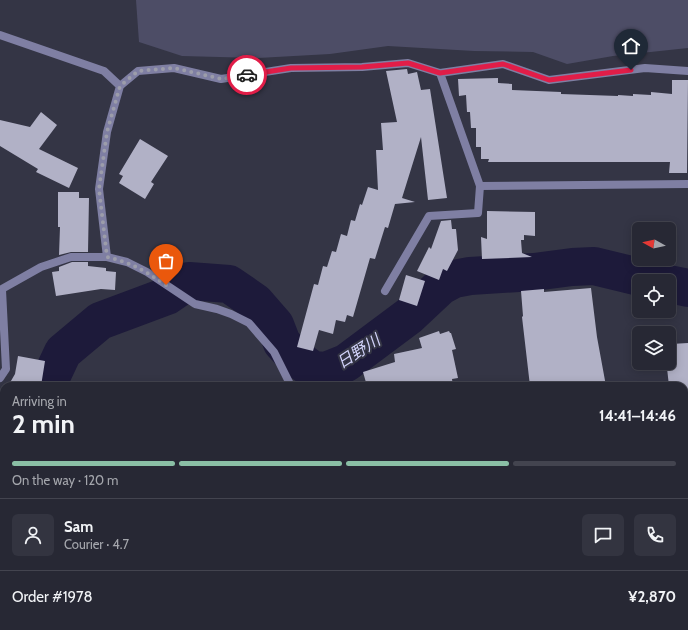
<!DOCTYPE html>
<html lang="en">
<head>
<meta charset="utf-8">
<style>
	body { margin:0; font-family:Cabin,"Noto Sans JP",sans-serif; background:#333440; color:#f1f3f6; height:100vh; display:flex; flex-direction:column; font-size:15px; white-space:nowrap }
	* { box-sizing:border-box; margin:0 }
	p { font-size:13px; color:#a4a6ac }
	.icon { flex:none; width:22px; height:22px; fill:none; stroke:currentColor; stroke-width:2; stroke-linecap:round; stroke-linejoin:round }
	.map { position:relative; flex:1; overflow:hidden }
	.panel { position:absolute; left:0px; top:382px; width:688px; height:248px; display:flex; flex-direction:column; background:#272834; border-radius:12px 12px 0 0; box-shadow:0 2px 10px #0003,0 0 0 1px #43444f }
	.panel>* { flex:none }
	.needle { width:26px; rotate:278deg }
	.buttons { position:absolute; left:632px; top:222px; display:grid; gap:8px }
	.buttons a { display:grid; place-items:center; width:44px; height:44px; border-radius:6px; background:#272834; box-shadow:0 2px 10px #0003,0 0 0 1px #43444f; font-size:20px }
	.pin { position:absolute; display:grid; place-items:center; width:34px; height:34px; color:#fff; margin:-41px -17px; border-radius:50% 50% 50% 0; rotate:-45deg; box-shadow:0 0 4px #0007 }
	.pin .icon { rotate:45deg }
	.courier { position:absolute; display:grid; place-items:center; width:40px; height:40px; margin:-20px; border:3px solid #e11d48; border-radius:50%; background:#fff; color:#222; box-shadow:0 1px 5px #0007 }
	.overview em { font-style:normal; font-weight:700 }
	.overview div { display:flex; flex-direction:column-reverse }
	.overview { display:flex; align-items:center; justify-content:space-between; height:68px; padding:0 12px }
	h1 { font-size:26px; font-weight:700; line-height:30px }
	.bar { display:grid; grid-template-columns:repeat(4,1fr); gap:6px 4px; align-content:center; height:48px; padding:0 12px }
	.bar i { height:5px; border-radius:3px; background:#43444f }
	.bar .current { background:#8abfa5 }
	.bar p { grid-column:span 4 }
	.line { display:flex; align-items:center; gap:10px; padding:0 12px; border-top:1px solid #43444f }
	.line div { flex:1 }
	.round { display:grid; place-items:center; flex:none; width:42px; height:42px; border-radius:6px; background:#333440 }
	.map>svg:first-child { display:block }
	.green { fill:#4d4d66 }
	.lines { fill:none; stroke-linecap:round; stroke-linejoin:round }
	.river { stroke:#1d1a3a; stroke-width:38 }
	.building { fill:#b1b1c6 }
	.minor { stroke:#7f7fa3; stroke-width:8 }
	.done { stroke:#9c9daa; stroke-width:4; stroke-dasharray:0 7.2 }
	.route { stroke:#e11d48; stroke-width:5 }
	.labels { text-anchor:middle; stroke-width:4; stroke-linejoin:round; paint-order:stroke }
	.water-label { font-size:16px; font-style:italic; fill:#d2d3fa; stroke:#343545 }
</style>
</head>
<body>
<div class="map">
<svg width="688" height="630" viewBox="0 0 688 630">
	<rect width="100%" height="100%" fill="#343545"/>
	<path class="green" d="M136 0H688V48L613 56 567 64 533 52 474 51 388 46 330 54 258 58 182 56 139 42Z"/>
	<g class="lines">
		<path class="river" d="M669 284 688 288
			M47 386 63 352 100 321 167 296 189 281 229 284 255 302 275 325 282 343 296 358 313 370 326 371 346 363 409 316 441 286 454 279 470 276 534 272 572 267 594 266 656 281
			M0 454 4 451"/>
	</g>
	<path class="building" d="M407 69 408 74 417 72 421 90 430 89 447 198 428 200 421 137 402 198 415 202 395 204 388 228 385 227 375 259 370 258 353 317 347 315 345 322 336 320 333 334 319 330 313 351 297 347 314 284 318 285 323 266 327 267 332 251 336 252 341 234 347 236 351 220 355 221 360 204 362 205 368 187 378 190 376 150H383L381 123 397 122 386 71Z
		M498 78V83L512 84V90L561 92V94L618 96V95L633 96V94L651 95V92L672 94V80H688L687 173H669L670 162H488L489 159H481V147H476V128H471L470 112H467L466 95 459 96 458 79Z
		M41 112 57 125 39 149 78 168 69 188 36 172 38 169 0 146V120L30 127Z
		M140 139 168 156 151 182 154 184 145 199 119 183 123 176 119 174Z
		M58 192H79V198H89L88 252H71L59 255 60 227H58Z
		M487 211 535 212V236L524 235V240H521L522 253 532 257 482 259 481 237 487 239Z
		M451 220 452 229H456L458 250 447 271 443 269 439 280 417 271 429 247 431 249 441 221Z
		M72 262H88V266L106 268V271L116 272 115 290 101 289 56 296 52 272 59 271V267Z
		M406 275 425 281 417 306 399 300Z
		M591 288 597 337 606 386H530L522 317 523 316 521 291 544 289V292Z
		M439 331 440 334 449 331 450 333H451L456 349 452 350 458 378 452 379 453 386H367L363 372 395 362 394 354 422 348 419 338Z
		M688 343V396L684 397V386H669L667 368 673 367 671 344Z
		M18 356 45 361 41 386H8L15 374Z"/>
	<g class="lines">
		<path class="minor" d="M0 35 104 71 120 86
			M480 186 688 184
			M107 257 99 189 107 132 120 86 138 71 174 68 221 79 291 68 362 67 408 63 440 73 503 64 549 80 645 68 688 71
			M0 290 41 267 71 257H107L127 262 147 272 195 304 217 309 231 314 249 323 274 352 291 386
			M385 291 429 216 478 213 480 186 440 73
			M0 378 6 369 2 290
			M684 412H688
			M0 483 4 481
			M73 626V630
			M348 626 370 630
			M438 626V630
			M306 630V626
			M376 630 431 626"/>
	</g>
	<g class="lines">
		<path class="done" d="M166 285C145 271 132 263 107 257L99 189 107 132 120 86 138 71 174 68 222 79 247 75"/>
		<path class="route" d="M247 75 291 68 362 67 408 63 440 73 503 64 549 80 631 70"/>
	</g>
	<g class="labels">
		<g class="water-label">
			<text transform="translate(358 351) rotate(-33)" y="6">日野川</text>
		</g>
	</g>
</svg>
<div class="buttons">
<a><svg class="needle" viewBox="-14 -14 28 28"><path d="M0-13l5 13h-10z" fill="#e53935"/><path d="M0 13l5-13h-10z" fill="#a4a6ac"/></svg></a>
<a><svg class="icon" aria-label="locate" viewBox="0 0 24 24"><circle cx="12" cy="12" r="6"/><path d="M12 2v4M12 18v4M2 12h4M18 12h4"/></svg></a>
<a><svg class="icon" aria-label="layers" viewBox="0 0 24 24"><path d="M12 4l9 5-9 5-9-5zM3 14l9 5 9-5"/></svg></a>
</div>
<div class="pin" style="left:166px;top:285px;background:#ea580c"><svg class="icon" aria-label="bag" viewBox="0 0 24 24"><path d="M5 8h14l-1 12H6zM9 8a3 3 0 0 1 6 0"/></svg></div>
<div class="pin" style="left:631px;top:70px;background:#1f2937"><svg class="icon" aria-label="home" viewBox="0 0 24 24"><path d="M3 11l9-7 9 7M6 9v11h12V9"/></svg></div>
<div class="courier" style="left:247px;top:75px"><svg class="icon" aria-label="car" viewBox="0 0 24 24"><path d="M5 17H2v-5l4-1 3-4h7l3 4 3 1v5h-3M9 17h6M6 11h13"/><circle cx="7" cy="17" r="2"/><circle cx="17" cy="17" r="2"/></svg></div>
<section class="panel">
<div class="overview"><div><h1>2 min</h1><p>Arriving in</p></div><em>14:41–14:46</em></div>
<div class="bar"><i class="current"></i><i class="current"></i><i class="current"></i><i></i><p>On the way · 120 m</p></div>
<div class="line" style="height:72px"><a class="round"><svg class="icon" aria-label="person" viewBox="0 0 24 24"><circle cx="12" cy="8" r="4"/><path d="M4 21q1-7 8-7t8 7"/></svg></a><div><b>Sam</b><p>Courier · 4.7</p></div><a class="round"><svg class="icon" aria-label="chat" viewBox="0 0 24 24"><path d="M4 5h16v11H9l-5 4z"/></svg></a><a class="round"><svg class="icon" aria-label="phone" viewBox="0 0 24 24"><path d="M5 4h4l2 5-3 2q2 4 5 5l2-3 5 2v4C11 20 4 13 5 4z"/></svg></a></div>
<div class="line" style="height:52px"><div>Order #1978</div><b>¥2,870</b></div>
</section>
</div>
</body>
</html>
